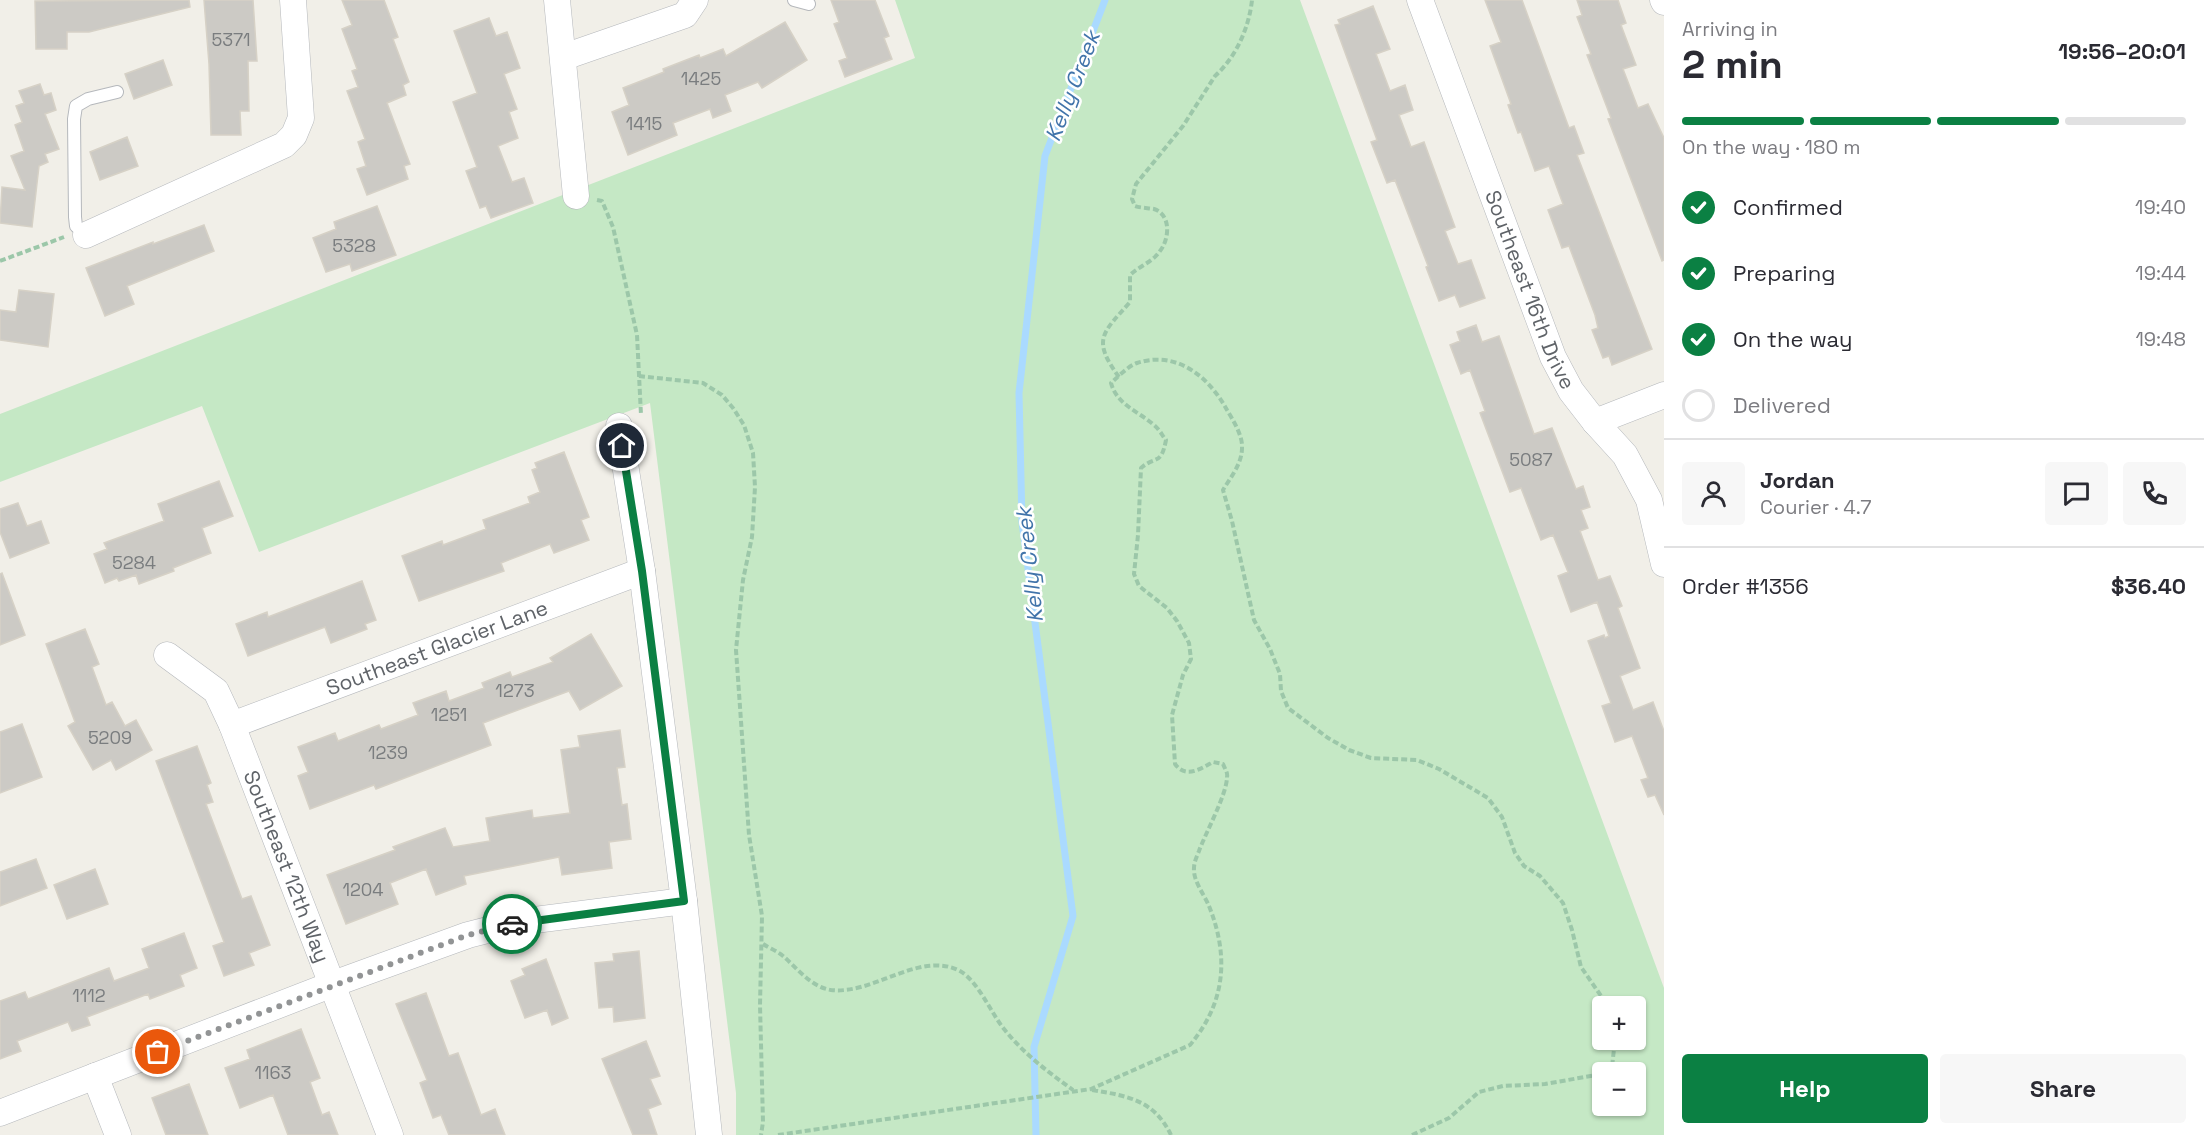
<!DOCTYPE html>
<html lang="en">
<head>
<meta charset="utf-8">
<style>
	body { margin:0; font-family:"Space Grotesk",sans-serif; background:#f7f7f7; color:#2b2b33; height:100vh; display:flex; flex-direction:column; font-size:22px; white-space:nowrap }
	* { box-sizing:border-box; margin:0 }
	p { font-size:20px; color:#7c7c81 }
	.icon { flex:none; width:33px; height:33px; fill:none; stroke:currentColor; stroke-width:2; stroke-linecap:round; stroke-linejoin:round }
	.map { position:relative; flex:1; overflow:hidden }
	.drawer { display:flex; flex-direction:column; background:#fff; width:540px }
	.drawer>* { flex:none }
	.controls { position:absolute; left:1592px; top:996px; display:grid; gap:12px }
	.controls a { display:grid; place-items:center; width:54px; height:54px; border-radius:6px; background:#fff; box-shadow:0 2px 4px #0004; font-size:30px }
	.pin { position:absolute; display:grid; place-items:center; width:51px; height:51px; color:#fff; margin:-26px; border:3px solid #fff; border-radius:50%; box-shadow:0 2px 6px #0007 }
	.courier { position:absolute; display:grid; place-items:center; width:60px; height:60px; margin:-30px; border:4px solid #0b8043; border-radius:50%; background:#fff; color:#222; box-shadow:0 2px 8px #0007 }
	.overview em { font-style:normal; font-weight:700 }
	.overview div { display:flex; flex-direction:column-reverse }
	.overview { display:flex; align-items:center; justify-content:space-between; height:102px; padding:0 18px }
	h1 { font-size:39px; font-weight:700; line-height:45px }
	.bar { display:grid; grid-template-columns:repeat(4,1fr); gap:9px 6px; align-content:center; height:72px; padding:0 18px }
	.bar i { height:8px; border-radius:4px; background:#e1e1e2 }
	.bar .current { background:#0b8043 }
	.bar p { grid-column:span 4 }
	.line { display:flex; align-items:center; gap:15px; padding:0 18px; border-top:2px solid #e1e1e2 }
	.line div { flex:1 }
	.round { display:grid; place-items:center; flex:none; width:63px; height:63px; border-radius:6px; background:#f7f7f7 }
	ol { padding:0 18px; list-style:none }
	li { display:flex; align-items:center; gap:18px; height:66px }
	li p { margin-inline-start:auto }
	li .icon { padding:6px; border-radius:50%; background:#0b8043; color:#fff; stroke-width:4 }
	li:last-child { color:#7c7c81 }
	li i { width:33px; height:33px; border:3px solid #e1e1e2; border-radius:50% }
	.primary-button { display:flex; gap:12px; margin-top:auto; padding:12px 18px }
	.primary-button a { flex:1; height:69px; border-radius:6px; background:#0b8043; color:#fff; font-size:24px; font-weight:700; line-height:69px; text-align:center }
	.primary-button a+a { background:#f7f7f7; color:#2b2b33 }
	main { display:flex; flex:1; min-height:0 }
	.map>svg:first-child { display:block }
	.green { fill:#c5e8c5; fill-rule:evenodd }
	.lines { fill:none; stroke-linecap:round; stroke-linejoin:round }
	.stream { stroke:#aadaff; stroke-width:7 }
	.building { fill:#cccac5; stroke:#d6d1c6; stroke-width:1.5 }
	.lane-casing { stroke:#b5b8bc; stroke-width:14 }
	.street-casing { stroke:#b5b8bc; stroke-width:27 }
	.path { stroke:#9cc7a9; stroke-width:4; stroke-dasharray:6 3; stroke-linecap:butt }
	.lane { stroke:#fff; stroke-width:12 }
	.street { stroke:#fff; stroke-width:26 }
	.done { stroke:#929495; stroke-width:6; stroke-dasharray:0 10.8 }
	.route { stroke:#0b8043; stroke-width:8 }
	.labels { text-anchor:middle; stroke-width:5; stroke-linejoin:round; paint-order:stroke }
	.number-label { font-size:18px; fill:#7a7d7f }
	.street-label { font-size:21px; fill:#5f6368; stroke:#fff }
	.water-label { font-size:22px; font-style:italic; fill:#4174aa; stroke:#fff }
</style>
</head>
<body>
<main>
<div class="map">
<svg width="1664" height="1135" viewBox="0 0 1664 1135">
	<rect width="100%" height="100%" fill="#f1efe8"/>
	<path class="green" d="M895 0H1300L1664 988V1135H736V1093L650 403 259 552 202 406 0 482V414L915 58ZM1602 1006H1635V1040H1602ZM1602 1072H1635V1106H1602Z"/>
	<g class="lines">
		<path class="stream" d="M1036 1135 1034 1047 1073 916 1022 522 1019 393 1045 156 1105 0"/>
	</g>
	<path class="building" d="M189 0 190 7 89 32H67V49H36L35 1Z
		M204 0H253L257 61H248L249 111H240L241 135H211L209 64Z
		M342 0H384L398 37 393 39 409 82 403 85 406 95 387 103 410 164 404 166 408 179 367 195 357 169 366 166 358 142 365 139 347 91 358 87 352 71 357 69 342 29 352 25Z
		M831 0H875L889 36 884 38 892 59 845 77 839 61 847 58 834 24 839 22Z
		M1485 0H1522L1569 128 1574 126 1584 153 1577 155 1652 349 1612 365 1609 356 1603 358 1592 330 1598 328 1595 315 1569 246 1562 248 1548 210 1563 204 1549 166 1535 171 1521 132 1518 133 1508 105 1511 104 1490 46 1501 42Z
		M1577 0H1618L1626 23 1621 25 1636 65 1623 69 1638 108 1648 104 1664 138V260L1662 261 1608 119 1611 118 1587 55 1591 54 1577 17 1582 15Z
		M1373 6 1390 49 1376 54 1390 91 1405 85 1413 110 1399 115 1411 147 1424 142 1455 227 1445 231 1458 264 1471 260 1485 298 1460 307 1455 295 1439 301 1426 267 1428 266 1395 180 1387 183 1371 142 1377 140 1335 25 1340 24 1338 20Z
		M489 18 496 36 507 32 520 68 504 74 517 109 509 112 518 138 498 146 512 182 524 178 533 203 491 218 486 206 480 208 466 171 477 167 453 102 477 93 454 31Z
		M785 22 807 60 762 88 758 82 725 95 731 111 713 118 710 109 673 123 677 135 628 155 612 112 629 105 623 88 664 72 663 69 699 55 700 58 723 49 726 56Z
		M163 60 172 85 134 99 125 74Z
		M40 84 44 95 51 93 56 110 45 114 59 149 45 154 48 162 39 166 32 227 0 223 2 187 25 190 11 156 24 151 15 125 22 122 16 106 24 103 19 91Z
		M127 137 138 166 100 180 90 152Z
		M377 206 396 255 352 271 350 264 326 272 313 238 336 229 334 222Z
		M204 225 214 251 127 286 134 304 105 316 86 268 153 242V244Z
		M19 290 54 294 48 347 0 340V310L16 312Z
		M1476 325 1482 342 1499 336 1534 434 1552 428 1576 489 1583 486 1590 507 1581 510 1588 528 1580 531 1598 580 1610 576 1622 606 1618 608 1640 668 1620 676 1633 710 1653 702 1664 731V815L1655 795 1648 797 1641 780 1648 778 1632 736 1615 742 1602 706 1611 703 1588 641 1604 635 1605 638 1609 636 1597 602 1571 612 1558 576 1568 572 1553 535 1541 540 1521 488 1510 492 1480 413 1485 411 1470 370 1461 374 1450 345 1460 341 1457 332Z
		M564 452 589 517 581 520 589 540 554 553 550 544 501 563 504 571 419 601 402 556 442 541 443 545 486 529 483 520 530 503 528 497 540 492 532 470 537 468 535 463Z
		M219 481 233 516 202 528 211 553 173 568 174 571 139 584 136 575 119 581 117 578 105 583 94 554 107 549 104 543 164 521 158 504Z
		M18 503 27 526 41 521 49 543 10 558 0 532V509Z
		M2 573 25 635 0 645V574Z
		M362 581 376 620 365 624 367 629 331 643 325 627 248 656 236 624 267 612 268 617Z
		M85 629 99 664 92 667 106 705 112 702 125 726 136 720 152 750 116 770 111 760 93 770 68 726 75 722 46 644Z
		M591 634 622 686 580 710 569 691 483 723 491 745 376 789 374 785 310 809 298 776 308 772 298 747 335 733 338 741 379 725 381 729 418 715 413 703 446 691 449 701 484 688 482 683 510 672 512 677 553 662 550 658Z
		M22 724 42 777 0 793V732Z
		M620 730 625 767 617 768 622 805 627 804 631 839 609 842 612 868 562 875 559 857 464 876 466 884 436 895 426 869 390 883 398 904 346 924 327 875 395 850 393 847 445 828 453 847 490 841 486 818 532 810 533 818 570 813 561 750 580 747 578 736Z
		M197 746 211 783 207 785 213 802 206 804 242 899 251 896 270 945 249 953 254 965 224 976 213 946 224 942 156 761Z
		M36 859 47 888 0 906V872Z
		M95 869 108 904 67 919 54 885Z
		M184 933 197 968 180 975 184 986 150 999 148 994 87 1017 90 1025 72 1031 68 1022 17 1041 21 1051 0 1059V1001L25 992 28 999 109 968 114 981 149 968 142 949Z
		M639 951 645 1018 614 1022 613 1007 599 1008 595 963 614 961 613 954Z
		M546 959 568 1018 552 1025 547 1010 525 1018 511 981 525 975 522 969Z
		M426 993 449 1056 458 1053 481 1115 495 1109 505 1135H449L441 1115 433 1118 420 1083 427 1080 396 1004Z
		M301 1029 320 1078 310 1082 322 1115 329 1112 338 1135H288L273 1095 240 1108 225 1068 250 1059 247 1050Z
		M646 1041 660 1076 650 1079 661 1104 648 1109 657 1135H633L602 1059Z
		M189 1084 208 1135H166L152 1098Z"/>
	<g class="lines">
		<defs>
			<path id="lane" d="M794 0 809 4
				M86 235 76 226 75 217 74 119 76 106 88 99 117 92"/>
			<g id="street">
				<path d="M557 0 576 196"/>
				<path id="s1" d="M1420 0 1553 357 1571 391 1595 422 1625 455 1649 500 1664 564"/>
				<path d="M1663 0 1664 2"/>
				<path d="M564 57 685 15 695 0"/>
				<path d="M86 235 284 145 294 135 301 118 293 0"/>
				<path d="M1595 422 1664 395"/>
				<path d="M619 426 642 571 684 901 709 1135"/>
				<path id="s2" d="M167 655 216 691 232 725 390 1135"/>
				<path id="s3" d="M232 725 642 571"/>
				<path d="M95 1076 118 1135"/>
				<path d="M0 1113 333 984 468 935 519 922 684 901"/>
			</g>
		</defs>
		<use href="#lane" class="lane-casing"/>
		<use href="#street" class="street-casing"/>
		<path class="path" d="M597 200 602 201 613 227 637 335 641 415
			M0 261 64 237
			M639 376 703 383 722 395 733 408 744 425 753 453 755 487 752 537 743 580 736 650 749 835 762 916 760 1005 763 1122 761 1135
			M1119 377C1091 339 1103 333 1130 302V275C1139 266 1153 262 1160 251 1169 240 1172 215 1154 209 1149 208 1141 208 1135 206L1132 199 1136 184 1183 126 1215 76C1236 57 1249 28 1252 0
			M763 944C769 948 777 951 783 956 797 968 811 987 831 990 874 995 920 950 960 971 978 981 991 1013 1004 1029 1024 1054 1048 1072 1073 1090
			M1606 1072 1612 1067 1615 1040
			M1092 1090C1128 1096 1154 1100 1171 1135
			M778 1135 1091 1089 1190 1045C1226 1002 1229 956 1209 906 1204 894 1193 881 1194 868 1194 862 1197 856 1199 851 1206 832 1227 794 1227 777 1228 773 1225 769 1223 764L1213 762C1200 769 1186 779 1175 764L1172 715 1183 675 1191 659 1189 643 1177 621 1167 608 1139 586 1134 574 1138 535 1141 468C1156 455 1161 466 1166 440 1162 435 1159 429 1154 425 1138 411 1117 405 1111 383 1118 377 1128 366 1137 363 1177 350 1209 377 1227 410 1233 420 1243 436 1242 448 1242 464 1230 478 1223 490L1232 521 1254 620 1270 649 1280 674 1281 691 1288 708 1328 738 1349 750 1371 758 1417 760 1439 769 1488 798 1502 817 1515 853 1524 866 1540 876 1563 903 1572 930 1581 967 1608 1006
			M1412 1135 1449 1118 1479 1092 1503 1086 1545 1084 1602 1074"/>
		<use href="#lane" class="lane"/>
		<use href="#street" class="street"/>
	</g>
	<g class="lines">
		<path class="done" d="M158 1052 468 935 512 924"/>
		<path class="route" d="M512 924 684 901 642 571 622 446"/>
	</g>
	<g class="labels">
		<g class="number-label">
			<text x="231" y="46">5371</text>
			<text x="701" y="85">1425</text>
			<text x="644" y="130">1415</text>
			<text x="354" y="252">5328</text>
			<text x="1531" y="466">5087</text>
			<text x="134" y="569">5284</text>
			<text x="515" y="697">1273</text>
			<text x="449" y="721">1251</text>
			<text x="110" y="744">5209</text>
			<text x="388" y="759">1239</text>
			<text x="363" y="896">1204</text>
			<text x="89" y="1002">1112</text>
			<text x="273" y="1079">1163</text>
		</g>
		<g class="street-label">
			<text dy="7" stroke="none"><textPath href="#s1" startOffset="310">Southeast 16th Drive</textPath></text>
			<text dy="7" stroke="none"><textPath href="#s3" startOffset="219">Southeast Glacier Lane</textPath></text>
			<text dy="7" stroke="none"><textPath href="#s2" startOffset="250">Southeast 12th Way</textPath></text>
		</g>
		<g class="water-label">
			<text transform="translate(1072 86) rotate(-69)" y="8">Kelly Creek</text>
			<text transform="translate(1029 565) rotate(-96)" y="8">Kelly Creek</text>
		</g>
	</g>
</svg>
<div class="controls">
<a>+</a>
<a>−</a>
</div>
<div class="pin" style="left:158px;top:1052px;background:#ea580c"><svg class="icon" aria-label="bag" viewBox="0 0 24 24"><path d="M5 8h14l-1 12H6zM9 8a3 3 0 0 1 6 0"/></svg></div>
<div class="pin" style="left:622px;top:446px;background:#1f2937"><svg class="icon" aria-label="home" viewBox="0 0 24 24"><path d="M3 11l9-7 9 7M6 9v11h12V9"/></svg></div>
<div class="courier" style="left:512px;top:924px"><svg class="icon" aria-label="car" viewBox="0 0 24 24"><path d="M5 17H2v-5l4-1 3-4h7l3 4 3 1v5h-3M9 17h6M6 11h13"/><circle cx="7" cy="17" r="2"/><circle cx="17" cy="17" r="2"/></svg></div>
</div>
<section class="drawer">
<div class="overview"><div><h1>2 min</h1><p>Arriving in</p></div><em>19:56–20:01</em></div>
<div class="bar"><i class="current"></i><i class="current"></i><i class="current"></i><i></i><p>On the way · 180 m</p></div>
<ol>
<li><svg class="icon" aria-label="check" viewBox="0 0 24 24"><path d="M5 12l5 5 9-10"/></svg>Confirmed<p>19:40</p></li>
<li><svg class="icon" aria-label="check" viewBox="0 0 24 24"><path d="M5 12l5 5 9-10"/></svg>Preparing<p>19:44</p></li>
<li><svg class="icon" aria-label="check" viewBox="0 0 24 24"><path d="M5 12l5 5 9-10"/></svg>On the way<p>19:48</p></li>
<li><i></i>Delivered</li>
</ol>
<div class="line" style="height:108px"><a class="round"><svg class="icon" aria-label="person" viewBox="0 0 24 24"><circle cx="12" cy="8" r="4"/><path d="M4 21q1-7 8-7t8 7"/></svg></a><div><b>Jordan</b><p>Courier · 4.7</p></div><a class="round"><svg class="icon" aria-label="chat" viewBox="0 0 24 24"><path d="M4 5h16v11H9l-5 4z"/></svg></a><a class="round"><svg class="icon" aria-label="phone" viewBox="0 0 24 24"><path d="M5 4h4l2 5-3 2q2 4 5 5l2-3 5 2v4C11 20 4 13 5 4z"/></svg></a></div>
<div class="line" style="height:78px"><div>Order #1356</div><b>$36.40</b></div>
<div class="primary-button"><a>Help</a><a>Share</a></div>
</section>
</main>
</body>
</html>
